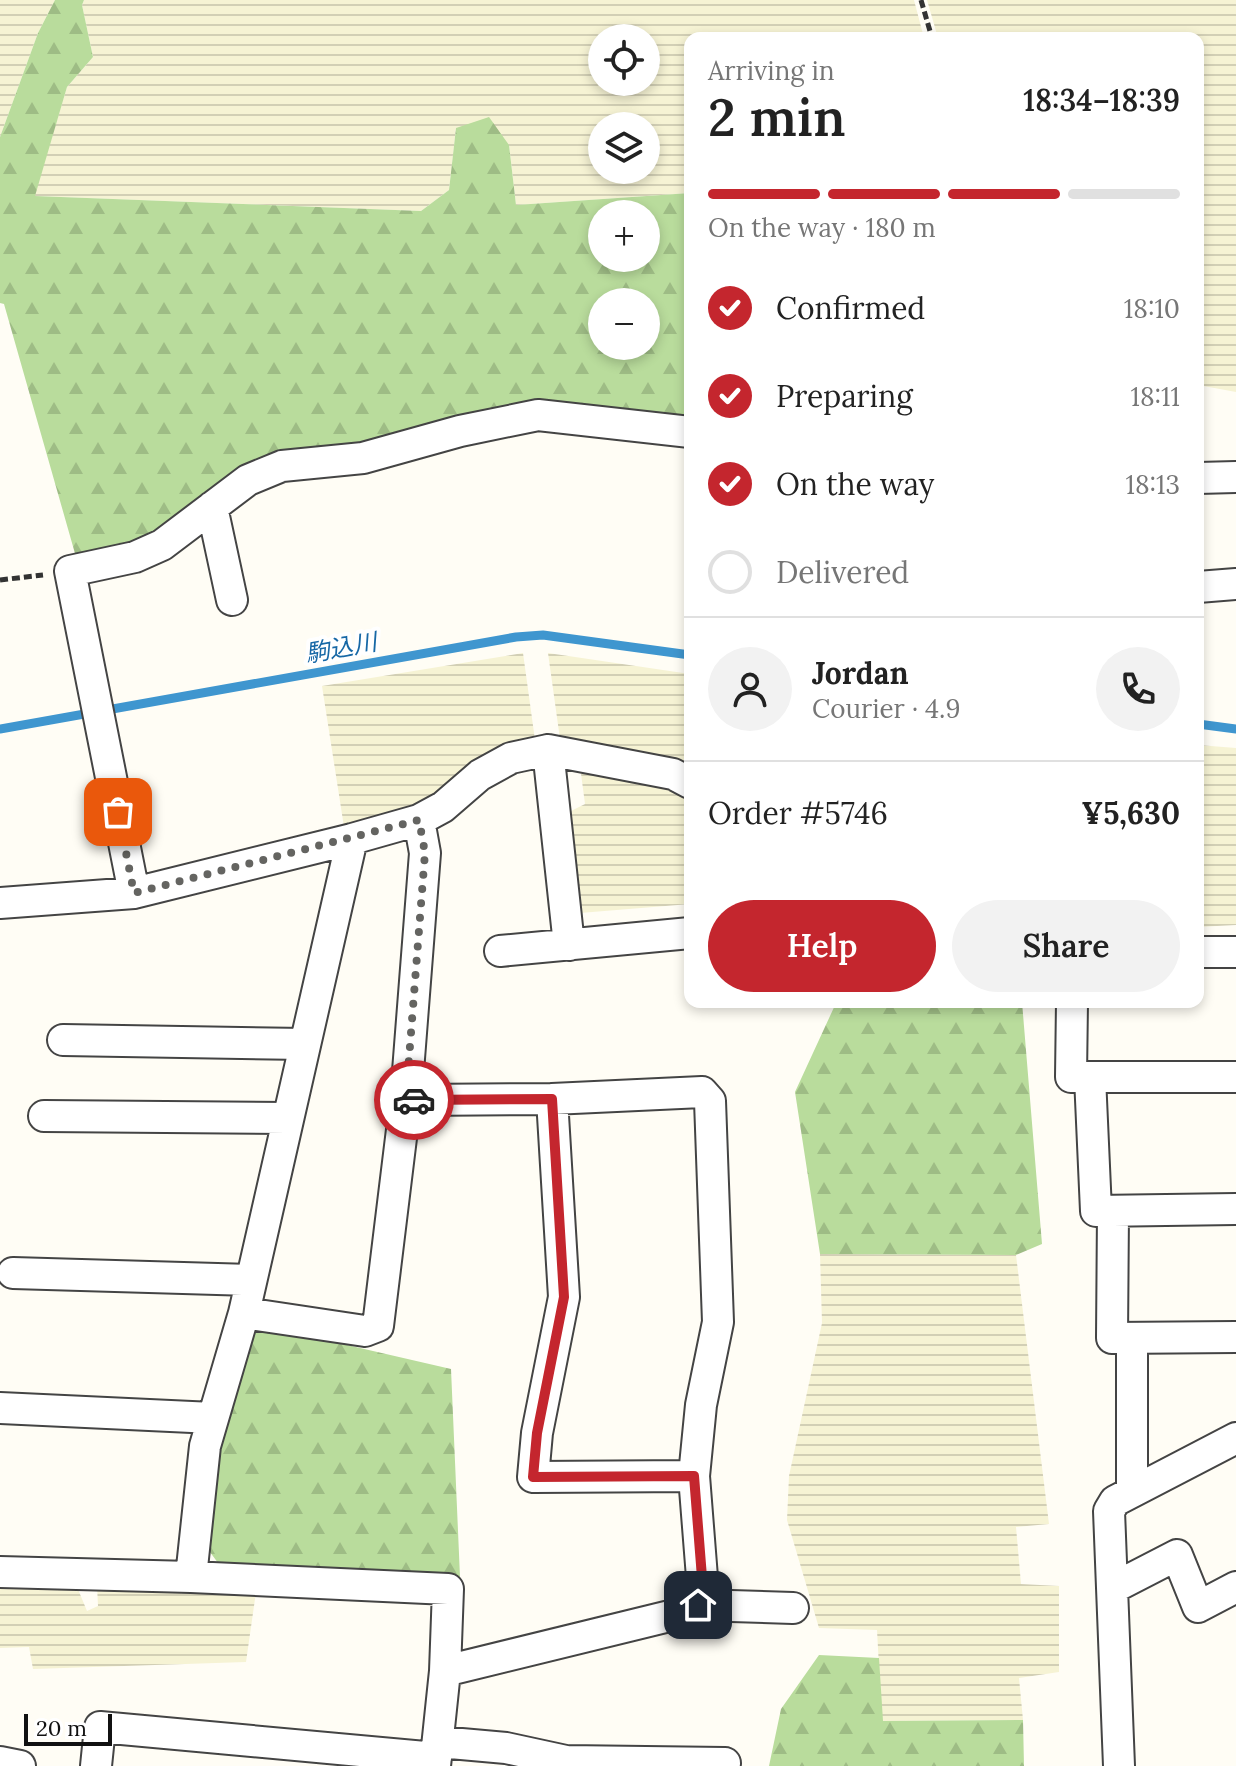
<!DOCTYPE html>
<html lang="en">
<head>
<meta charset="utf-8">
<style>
	body { margin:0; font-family:Lora,"Noto Sans JP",serif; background:#f2f2f2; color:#222; height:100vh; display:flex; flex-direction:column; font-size:30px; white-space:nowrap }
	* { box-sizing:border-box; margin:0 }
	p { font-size:26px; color:#767676 }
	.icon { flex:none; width:44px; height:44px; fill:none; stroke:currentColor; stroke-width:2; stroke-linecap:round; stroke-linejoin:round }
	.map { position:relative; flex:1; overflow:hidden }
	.panel { position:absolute; left:684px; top:32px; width:520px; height:976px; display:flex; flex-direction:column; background:#fff; border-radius:16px; box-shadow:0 4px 12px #0003 }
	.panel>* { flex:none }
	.buttons { position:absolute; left:588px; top:24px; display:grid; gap:16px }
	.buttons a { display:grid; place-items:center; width:72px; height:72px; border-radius:50%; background:#fff; box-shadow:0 4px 12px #0003; font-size:40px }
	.scale { position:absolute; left:24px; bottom:20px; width:88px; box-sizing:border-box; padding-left:8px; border:4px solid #111; border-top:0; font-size:22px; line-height:28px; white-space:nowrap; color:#111; -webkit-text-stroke:6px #fff; paint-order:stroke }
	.pin { position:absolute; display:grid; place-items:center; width:68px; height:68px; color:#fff; margin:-34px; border-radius:16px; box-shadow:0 4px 12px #0006 }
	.courier { position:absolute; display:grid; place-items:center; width:80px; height:80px; margin:-40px; border:6px solid #c4262e; border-radius:50%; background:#fff; color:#222; box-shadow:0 2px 10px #0007 }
	.head em { font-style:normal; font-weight:600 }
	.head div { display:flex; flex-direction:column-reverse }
	.head { display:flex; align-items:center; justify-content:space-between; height:136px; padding:0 24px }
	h1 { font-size:52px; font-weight:600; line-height:60px }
	.bar { display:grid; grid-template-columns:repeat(4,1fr); gap:12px 8px; align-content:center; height:96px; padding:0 24px }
	.bar i { height:10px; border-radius:6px; background:#e0e0e0 }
	.bar .current { background:#c4262e }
	.bar p { grid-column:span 4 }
	.line { display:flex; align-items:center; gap:20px; padding:0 24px; border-top:2px solid #e0e0e0 }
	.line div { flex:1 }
	.round { display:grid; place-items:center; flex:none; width:84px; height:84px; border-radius:42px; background:#f2f2f2 }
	ol { padding:0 24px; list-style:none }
	li { display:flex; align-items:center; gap:24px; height:88px }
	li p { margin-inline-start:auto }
	li .icon { padding:8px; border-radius:50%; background:#c4262e; color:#fff; stroke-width:4 }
	li:last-child { color:#767676 }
	li i { width:44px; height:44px; border:4px solid #e0e0e0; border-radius:50% }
	.cta { display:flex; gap:16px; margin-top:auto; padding:16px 24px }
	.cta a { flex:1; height:92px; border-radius:48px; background:#c4262e; color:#fff; font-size:32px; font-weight:600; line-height:92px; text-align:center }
	.cta a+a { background:#f2f2f2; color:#222 }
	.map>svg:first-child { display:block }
	.farmland { fill:url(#farmland-rules); fill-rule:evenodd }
	.forest { fill:url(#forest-firs); fill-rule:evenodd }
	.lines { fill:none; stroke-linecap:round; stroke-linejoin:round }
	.stream { stroke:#3f96cf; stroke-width:9 }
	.minor-casing { stroke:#444; stroke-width:34 }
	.path { stroke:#333; stroke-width:5; stroke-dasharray:8 4; stroke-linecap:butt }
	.minor { stroke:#fff; stroke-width:30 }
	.done { stroke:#646461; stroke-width:8; stroke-dasharray:0 14.4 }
	.route { stroke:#c4262e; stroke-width:10 }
	.labels { text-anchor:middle; stroke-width:8; stroke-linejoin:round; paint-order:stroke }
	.water-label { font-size:24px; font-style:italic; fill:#1768a6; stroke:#fff }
</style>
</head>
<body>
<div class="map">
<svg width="1236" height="1766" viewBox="0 0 1236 1766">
	<defs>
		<pattern id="farmland-rules" width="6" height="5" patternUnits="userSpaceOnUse" patternTransform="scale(2)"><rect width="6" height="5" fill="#f6f3d4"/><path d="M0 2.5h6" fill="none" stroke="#d2cfb5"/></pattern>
		<pattern id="forest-firs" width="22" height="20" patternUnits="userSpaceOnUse" patternTransform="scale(2)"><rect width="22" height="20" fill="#b9dc9c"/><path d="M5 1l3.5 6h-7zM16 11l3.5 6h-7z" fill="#9ebc85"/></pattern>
	</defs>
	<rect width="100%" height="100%" fill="#fffdf5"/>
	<path class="farmland" d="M0 0H55L38 33 0 137Z
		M84 0H914L924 38H690V193L516 205 509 145 456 128 449 190 421 211 34 196 67 87 93 57 82 5ZM602 38H646V82H602ZM602 126H646V170H602Z
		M927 0H1236V392L1198 385V38H938Z
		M523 653 535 740 418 805 344 827 322 686Z
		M548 653 690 674V773L560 739Z
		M1198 745 1236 748V925L1198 927Z
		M580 766 690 794V904L580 913 567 813 585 804Z
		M820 1254 1016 1255 1049 1524 1016 1527 1021 1584 1059 1586V1672L1019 1678 1023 1720 882 1721 877 1630 819 1628 787 1520 789 1476 822 1323Z
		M75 1582 87 1611 98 1606 97 1585 256 1592 246 1662 33 1669 29 1647 0 1648V1584Z"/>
	<path class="forest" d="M55 0H84L82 5 93 57 67 87 35 196 421 211 449 190 456 128 489 117 509 145 516 205 690 193V423L540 405 311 455 156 540 76 557 4 304 0 303V137L38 33ZM602 214H646V258H602ZM602 302H646V346H602Z
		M1022 1002 1042 1244 1016 1255 820 1254 795 1092 836 1003Z
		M256 1324 451 1369 460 1577 221 1567 207 1548 219 1447Z
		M819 1655 879 1658 883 1721 1023 1720 1024 1766H769L781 1709Z"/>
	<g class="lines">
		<path class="stream" d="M1198 724 1236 729
			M0 729 516 637 543 635 690 655"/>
		<defs>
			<path id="minor" d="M1198 478 1236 477
				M212 507 232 600
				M1198 587 1236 584
				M548 750 569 945
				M419 820 425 853 406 1097 415 1100 552 1099 702 1092 710 1101 718 1322 701 1405 694 1476 703 1590 698 1605 690 1611 445 1671
				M134 893 70 571 135 557 162 545 248 480 282 466 363 458 460 431 538 415 690 432
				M0 903 134 893 352 839 419 820 443 807 480 775 511 758 548 750 673 774 690 783
				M500 951 690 933
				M1198 952H1236
				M1072 1002 1071 1077H1236
				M63 1040 305 1044
				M1090 1077 1096 1211 1236 1209
				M552 1099 564 1297 537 1433 533 1477 694 1476
				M44 1116 287 1118
				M1113 1212 1112 1338 1236 1337
				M13 1273 251 1280
				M244 1313 365 1331 378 1326 406 1097
				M0 1408 213 1418
				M1132 1492V1338
				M0 1572 191 1577 448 1589 445 1671 435 1766
				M191 1577 205 1446 244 1313 352 839
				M1113 1588 1177 1555 1198 1607 1236 1587
				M698 1605 793 1608
				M439 1742 506 1748 566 1761 725 1763
				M0 1762 20 1766
				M96 1766 100 1727 436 1758
				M1119 1766 1109 1511 1115 1501 1236 1438"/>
		</defs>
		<use href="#minor" class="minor-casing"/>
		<path class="path" d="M921 0 932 38
			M0 580 43 575"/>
		<use href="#minor" class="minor"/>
	</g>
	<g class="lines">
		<path class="done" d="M118 812 134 893 419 820 425 853 406 1097 414 1100"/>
		<path class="route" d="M414 1100 552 1099 564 1297 537 1433 533 1477 694 1476 703 1590 698 1605"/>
	</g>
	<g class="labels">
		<g class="water-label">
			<text transform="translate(341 648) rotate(-10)" y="8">駒込川</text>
		</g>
	</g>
</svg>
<div class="buttons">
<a><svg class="icon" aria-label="locate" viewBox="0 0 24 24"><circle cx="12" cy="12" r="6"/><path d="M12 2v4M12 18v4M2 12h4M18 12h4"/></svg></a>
<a><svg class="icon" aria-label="layers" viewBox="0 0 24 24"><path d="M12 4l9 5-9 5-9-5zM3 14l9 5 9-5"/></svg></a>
<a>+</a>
<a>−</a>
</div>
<div class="scale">20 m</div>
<div class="pin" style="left:118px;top:812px;background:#ea580c"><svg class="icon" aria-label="bag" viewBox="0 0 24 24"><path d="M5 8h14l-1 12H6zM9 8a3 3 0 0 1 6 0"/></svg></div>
<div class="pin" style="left:698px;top:1605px;background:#1f2937"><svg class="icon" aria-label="home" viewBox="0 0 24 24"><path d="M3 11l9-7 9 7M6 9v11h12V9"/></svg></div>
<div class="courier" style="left:414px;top:1100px"><svg class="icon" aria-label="car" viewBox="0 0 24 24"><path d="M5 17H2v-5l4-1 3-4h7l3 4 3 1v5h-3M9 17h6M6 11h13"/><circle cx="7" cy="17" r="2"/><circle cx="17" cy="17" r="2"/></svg></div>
<section class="panel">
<div class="head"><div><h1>2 min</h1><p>Arriving in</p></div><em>18:34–18:39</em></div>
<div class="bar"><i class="current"></i><i class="current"></i><i class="current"></i><i></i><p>On the way · 180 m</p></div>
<ol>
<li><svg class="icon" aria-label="check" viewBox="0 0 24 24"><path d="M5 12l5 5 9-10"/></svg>Confirmed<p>18:10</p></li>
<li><svg class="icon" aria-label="check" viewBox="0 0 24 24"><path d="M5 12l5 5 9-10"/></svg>Preparing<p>18:11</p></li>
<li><svg class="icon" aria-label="check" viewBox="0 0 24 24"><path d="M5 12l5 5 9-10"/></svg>On the way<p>18:13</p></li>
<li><i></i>Delivered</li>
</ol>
<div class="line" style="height:144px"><a class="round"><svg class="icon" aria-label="person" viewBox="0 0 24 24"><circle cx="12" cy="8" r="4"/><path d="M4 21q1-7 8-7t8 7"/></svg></a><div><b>Jordan</b><p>Courier · 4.9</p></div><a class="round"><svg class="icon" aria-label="phone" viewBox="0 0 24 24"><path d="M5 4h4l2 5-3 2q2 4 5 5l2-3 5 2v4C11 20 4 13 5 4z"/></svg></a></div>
<div class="line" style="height:104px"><div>Order #5746</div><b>¥5,630</b></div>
<div class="cta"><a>Help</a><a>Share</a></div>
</section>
</div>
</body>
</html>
